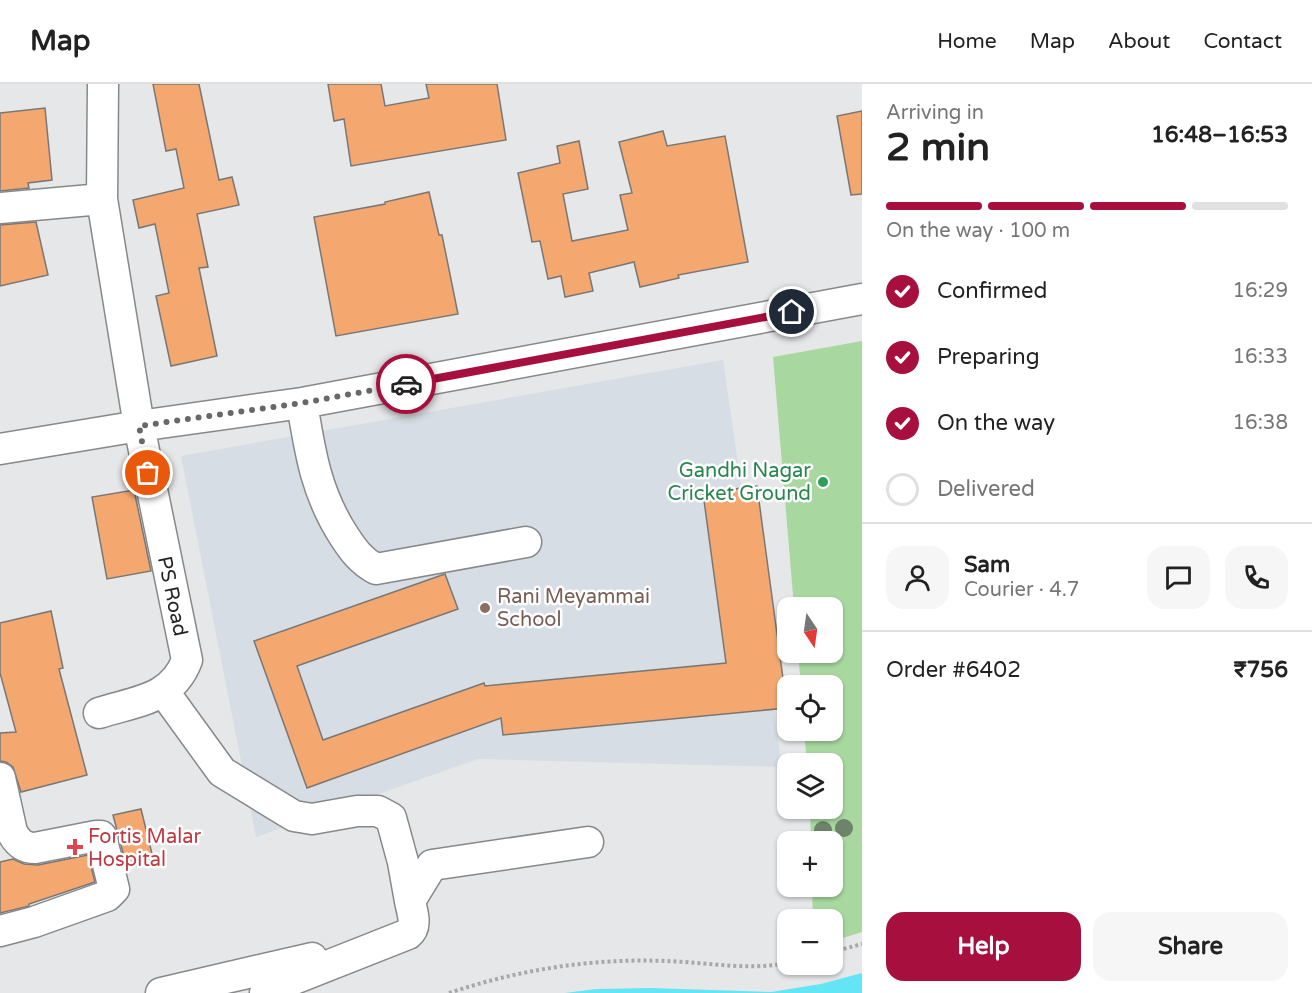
<!DOCTYPE html>
<html lang="en">
<head>
<meta charset="utf-8">
<style>
	body { margin:0; font-family:"Varela Round",sans-serif; background:#f6f6f6; color:#222; height:100vh; display:flex; flex-direction:column; font-size:22px; white-space:nowrap }
	* { box-sizing:border-box; margin:0 }
	p { font-size:20px; color:#767676 }
	.icon { flex:none; width:33px; height:33px; fill:none; stroke:currentColor; stroke-width:2; stroke-linecap:round; stroke-linejoin:round }
	.map { position:relative; flex:1; overflow:hidden }
	.sheet { display:flex; flex-direction:column; background:#fff; width:450px }
	.sheet>* { flex:none }
	.needle { width:39px; rotate:167deg }
	.fabs { position:absolute; left:777px; top:513px; display:grid; gap:12px }
	.fabs a { display:grid; place-items:center; width:66px; height:66px; border-radius:12px; background:#fff; box-shadow:0 2px 4px #0004; font-size:30px }
	.pin { position:absolute; display:grid; place-items:center; width:51px; height:51px; color:#fff; margin:-26px; border:3px solid #fff; border-radius:50%; box-shadow:0 2px 6px #0007 }
	.courier { position:absolute; display:grid; place-items:center; width:60px; height:60px; margin:-30px; border:4px solid #a70f3f; border-radius:50%; background:#fff; color:#222; box-shadow:0 2px 8px #0007 }
	.overview em { font-style:normal; font-weight:700 }
	.overview div { display:flex; flex-direction:column-reverse }
	.overview { display:flex; align-items:center; justify-content:space-between; height:102px; padding:0 24px }
	h1 { font-size:39px; font-weight:700; line-height:45px }
	.bar { display:grid; grid-template-columns:repeat(4,1fr); gap:9px 6px; align-content:center; height:72px; padding:0 24px }
	.bar i { height:8px; border-radius:4px; background:#e0e0e0 }
	.bar .on { background:#a70f3f }
	.bar p { grid-column:span 4 }
	.line { display:flex; align-items:center; gap:15px; padding:0 24px; border-top:2px solid #e0e0e0 }
	.line div { flex:1 }
	.round { display:grid; place-items:center; flex:none; width:63px; height:63px; border-radius:18px; background:#f6f6f6 }
	ol { padding:0 24px; list-style:none }
	li { display:flex; align-items:center; gap:18px; height:66px }
	li p { margin-inline-start:auto }
	li .icon { padding:6px; border-radius:50%; background:#a70f3f; color:#fff; stroke-width:4 }
	li:last-child { color:#767676 }
	li i { width:33px; height:33px; border:3px solid #e0e0e0; border-radius:50% }
	.primary-button { display:flex; gap:12px; margin-top:auto; padding:12px 24px }
	.primary-button a { flex:1; height:69px; border-radius:18px; background:#a70f3f; color:#fff; font-size:24px; font-weight:700; line-height:69px; text-align:center }
	.primary-button a+a { background:#f6f6f6; color:#222 }
	header { display:flex; align-items:center; gap:36px; box-sizing:border-box; height:84px; padding:0 30px; background:#fff; border-bottom:2px solid #e0e0e0 }
	header strong { font-size:28px }
	nav { display:flex; gap:33px; margin-inline-start:auto; font-size:21px }
	main { display:flex; flex:1; min-height:0 }
	.map>svg:first-child { display:block }
	.built { fill:#d6dde4 }
	.green { fill:#a8d89f }
	.water { fill:#63e5f6 }
	.building { fill:#f4a86f; stroke:#797776; stroke-width:1.5 }
	.lines { fill:none; stroke-linecap:round; stroke-linejoin:round }
	.minor-casing { stroke:#878889; stroke-width:33 }
	.path { stroke:#a8a8a9; stroke-width:4; stroke-dasharray:3 3; stroke-linecap:butt }
	.minor { stroke:#fff; stroke-width:30 }
	.tree { fill:#6d846a }
	.done { stroke:#686869; stroke-width:6; stroke-dasharray:0 10.8 }
	.route { stroke:#a70f3f; stroke-width:8 }
	.leisure-dot { fill:#2e9e5b; stroke:#fff; stroke-width:2 }
	.education-dot { fill:#8d6e63; stroke:#fff; stroke-width:2 }
	.health-dot { fill:#e0444e; stroke:#fff; stroke-width:2 }
	.labels { text-anchor:middle; stroke-width:5; stroke-linejoin:round; paint-order:stroke }
	.leisure-label { font-size:20px; fill:#27864d; stroke:#fff; text-anchor:end }
	.street-label { font-size:20px; fill:#242425; stroke:#fff }
	.education-label { font-size:20px; fill:#785e54; stroke:#fff; text-anchor:start }
	.health-label { font-size:20px; fill:#be3a42; stroke:#fff; text-anchor:start }
</style>
</head>
<body>
<header>
<strong>Map</strong>
<nav><a>Home</a><a>Map</a><a>About</a><a>Contact</a></nav>
</header>
<main>
<div class="map">
<svg width="862" height="909" viewBox="0 0 862 909">
	<rect width="100%" height="100%" fill="#e6e7e8"/>
	<path class="built" d="M723 276 782 683 478 675 256 753 181 372Z"/>
	<path class="green" d="M862 257V848L833 857 832 836 813 835 812 803 832 802V758L811 757 810 725 832 724V680L807 679 804 647 832 646V602L801 601 798 569 832 568V524L794 523 773 273Z"/>
	<path class="water" d="M862 889V909H565L596 905 651 904 771 908 821 900Z"/>
	<path class="building" d="M153 0H199L219 96 232 93 239 121 197 130 208 183 199 184 217 272 171 282 156 212 169 209 155 140 139 144 133 116 184 104 176 65 166 67Z
		M328 0H381L385 22 429 14 426 0H497L506 56 351 82 344 35 334 37Z
		M45 24 52 96 28 99 29 104 0 107V29Z
		M862 27V110L851 111 837 32Z
		M663 47 667 62 725 52 748 178 678 191 679 194 640 203 634 178 589 189 593 207 565 213 561 192 548 195 540 157 532 158 518 89 560 79 557 62 579 57 588 105 563 110 572 157 628 146 620 111 632 109 619 58Z
		M429 108 439 151H442L458 230 336 252 314 133 385 120V118Z
		M36 138 48 191 0 202V141Z
		M757 402 787 624 503 651 501 634 307 704 254 557 445 490 458 525 297 582 323 656 484 599 485 602 726 579 703 409Z
		M134 406 151 487 107 495 92 413Z
		M51 527 63 584 59 585 87 691 21 708 13 683 6 678 0 677V649L16 648 0 589V539Z
		M141 725 154 778 127 784 113 731Z
		M88 771 95 798 29 820V822L0 829V778L13 775 24 780 38 781Z"/>
	<g class="lines">
		<defs>
			<path id="minor" d="M0 124 102 115
				M302 319C310 368 316 409 344 452 353 466 361 477 376 485L526 458
				M0 365 139 342 302 319 862 215
				M164 608 222 688 294 732 312 735 357 727H378L391 734 403 778 410 817
				M99 629C136 617 172 616 187 576L139 342 102 115 103 0
				M0 694 12 748C17 758 24 764 35 764L96 752H101L114 805 107 812 34 838 0 847
				M161 909 312 874
				M265 909 289 897 408 850C418 842 412 828 410 817L432 781 588 758"/>
		</defs>
		<use href="#minor" class="minor-casing"/>
		<path class="path" d="M832 868 862 860
			M449 909C518 886 591 874 665 877 706 878 746 887 788 879"/>
		<use href="#minor" class="minor"/>
	</g>
	<g class="tree">
		<circle cx="844" cy="744" r="9"/>
		<circle cx="823" cy="746" r="9"/>
	</g>
	<g class="lines">
		<path class="done" d="M148 389 139 342 302 319 406 300"/>
		<path class="route" d="M406 300 792 228"/>
	</g>
	<circle class="leisure-dot" cx="823" cy="398" r="6"/>
	<circle class="education-dot" cx="485" cy="524" r="6"/>
	<path class="health-dot" d="M72 754h6v6h6v6h-6v6h-6v-6h-6v-6h6z"/>
	<g class="labels">
		<g class="leisure-label">
			<text x="811" y="393">Gandhi Nagar<tspan x="811" dy="23">Cricket Ground</tspan></text>
		</g>
		<g class="street-label">
			<text transform="translate(173 512) rotate(78)" y="7">PS Road</text>
		</g>
		<g class="education-label">
			<text x="497" y="519">Rani Meyammai<tspan x="497" dy="23">School</tspan></text>
		</g>
		<g class="health-label">
			<text x="88" y="759">Fortis Malar<tspan x="88" dy="23">Hospital</tspan></text>
		</g>
	</g>
</svg>
<div class="fabs">
<a><svg class="needle" viewBox="-14 -14 28 28"><path d="M0-13l5 13h-10z" fill="#e53935"/><path d="M0 13l5-13h-10z" fill="#767676"/></svg></a>
<a><svg class="icon" aria-label="locate" viewBox="0 0 24 24"><circle cx="12" cy="12" r="6"/><path d="M12 2v4M12 18v4M2 12h4M18 12h4"/></svg></a>
<a><svg class="icon" aria-label="layers" viewBox="0 0 24 24"><path d="M12 4l9 5-9 5-9-5zM3 14l9 5 9-5"/></svg></a>
<a>+</a>
<a>−</a>
</div>
<div class="pin" style="left:148px;top:389px;background:#ea580c"><svg class="icon" aria-label="bag" viewBox="0 0 24 24"><path d="M5 8h14l-1 12H6zM9 8a3 3 0 0 1 6 0"/></svg></div>
<div class="pin" style="left:792px;top:228px;background:#1f2937"><svg class="icon" aria-label="home" viewBox="0 0 24 24"><path d="M3 11l9-7 9 7M6 9v11h12V9"/></svg></div>
<div class="courier" style="left:406px;top:300px"><svg class="icon" aria-label="car" viewBox="0 0 24 24"><path d="M5 17H2v-5l4-1 3-4h7l3 4 3 1v5h-3M9 17h6M6 11h13"/><circle cx="7" cy="17" r="2"/><circle cx="17" cy="17" r="2"/></svg></div>
</div>
<section class="sheet">
<div class="overview"><div><h1>2 min</h1><p>Arriving in</p></div><em>16:48–16:53</em></div>
<div class="bar"><i class="on"></i><i class="on"></i><i class="on"></i><i></i><p>On the way · 100 m</p></div>
<ol>
<li><svg class="icon" aria-label="check" viewBox="0 0 24 24"><path d="M5 12l5 5 9-10"/></svg>Confirmed<p>16:29</p></li>
<li><svg class="icon" aria-label="check" viewBox="0 0 24 24"><path d="M5 12l5 5 9-10"/></svg>Preparing<p>16:33</p></li>
<li><svg class="icon" aria-label="check" viewBox="0 0 24 24"><path d="M5 12l5 5 9-10"/></svg>On the way<p>16:38</p></li>
<li><i></i>Delivered</li>
</ol>
<div class="line" style="height:108px"><a class="round"><svg class="icon" aria-label="person" viewBox="0 0 24 24"><circle cx="12" cy="8" r="4"/><path d="M4 21q1-7 8-7t8 7"/></svg></a><div><b>Sam</b><p>Courier · 4.7</p></div><a class="round"><svg class="icon" aria-label="chat" viewBox="0 0 24 24"><path d="M4 5h16v11H9l-5 4z"/></svg></a><a class="round"><svg class="icon" aria-label="phone" viewBox="0 0 24 24"><path d="M5 4h4l2 5-3 2q2 4 5 5l2-3 5 2v4C11 20 4 13 5 4z"/></svg></a></div>
<div class="line" style="height:78px"><div>Order #6402</div><b>₹756</b></div>
<div class="primary-button"><a>Help</a><a>Share</a></div>
</section>
</main>
</body>
</html>
